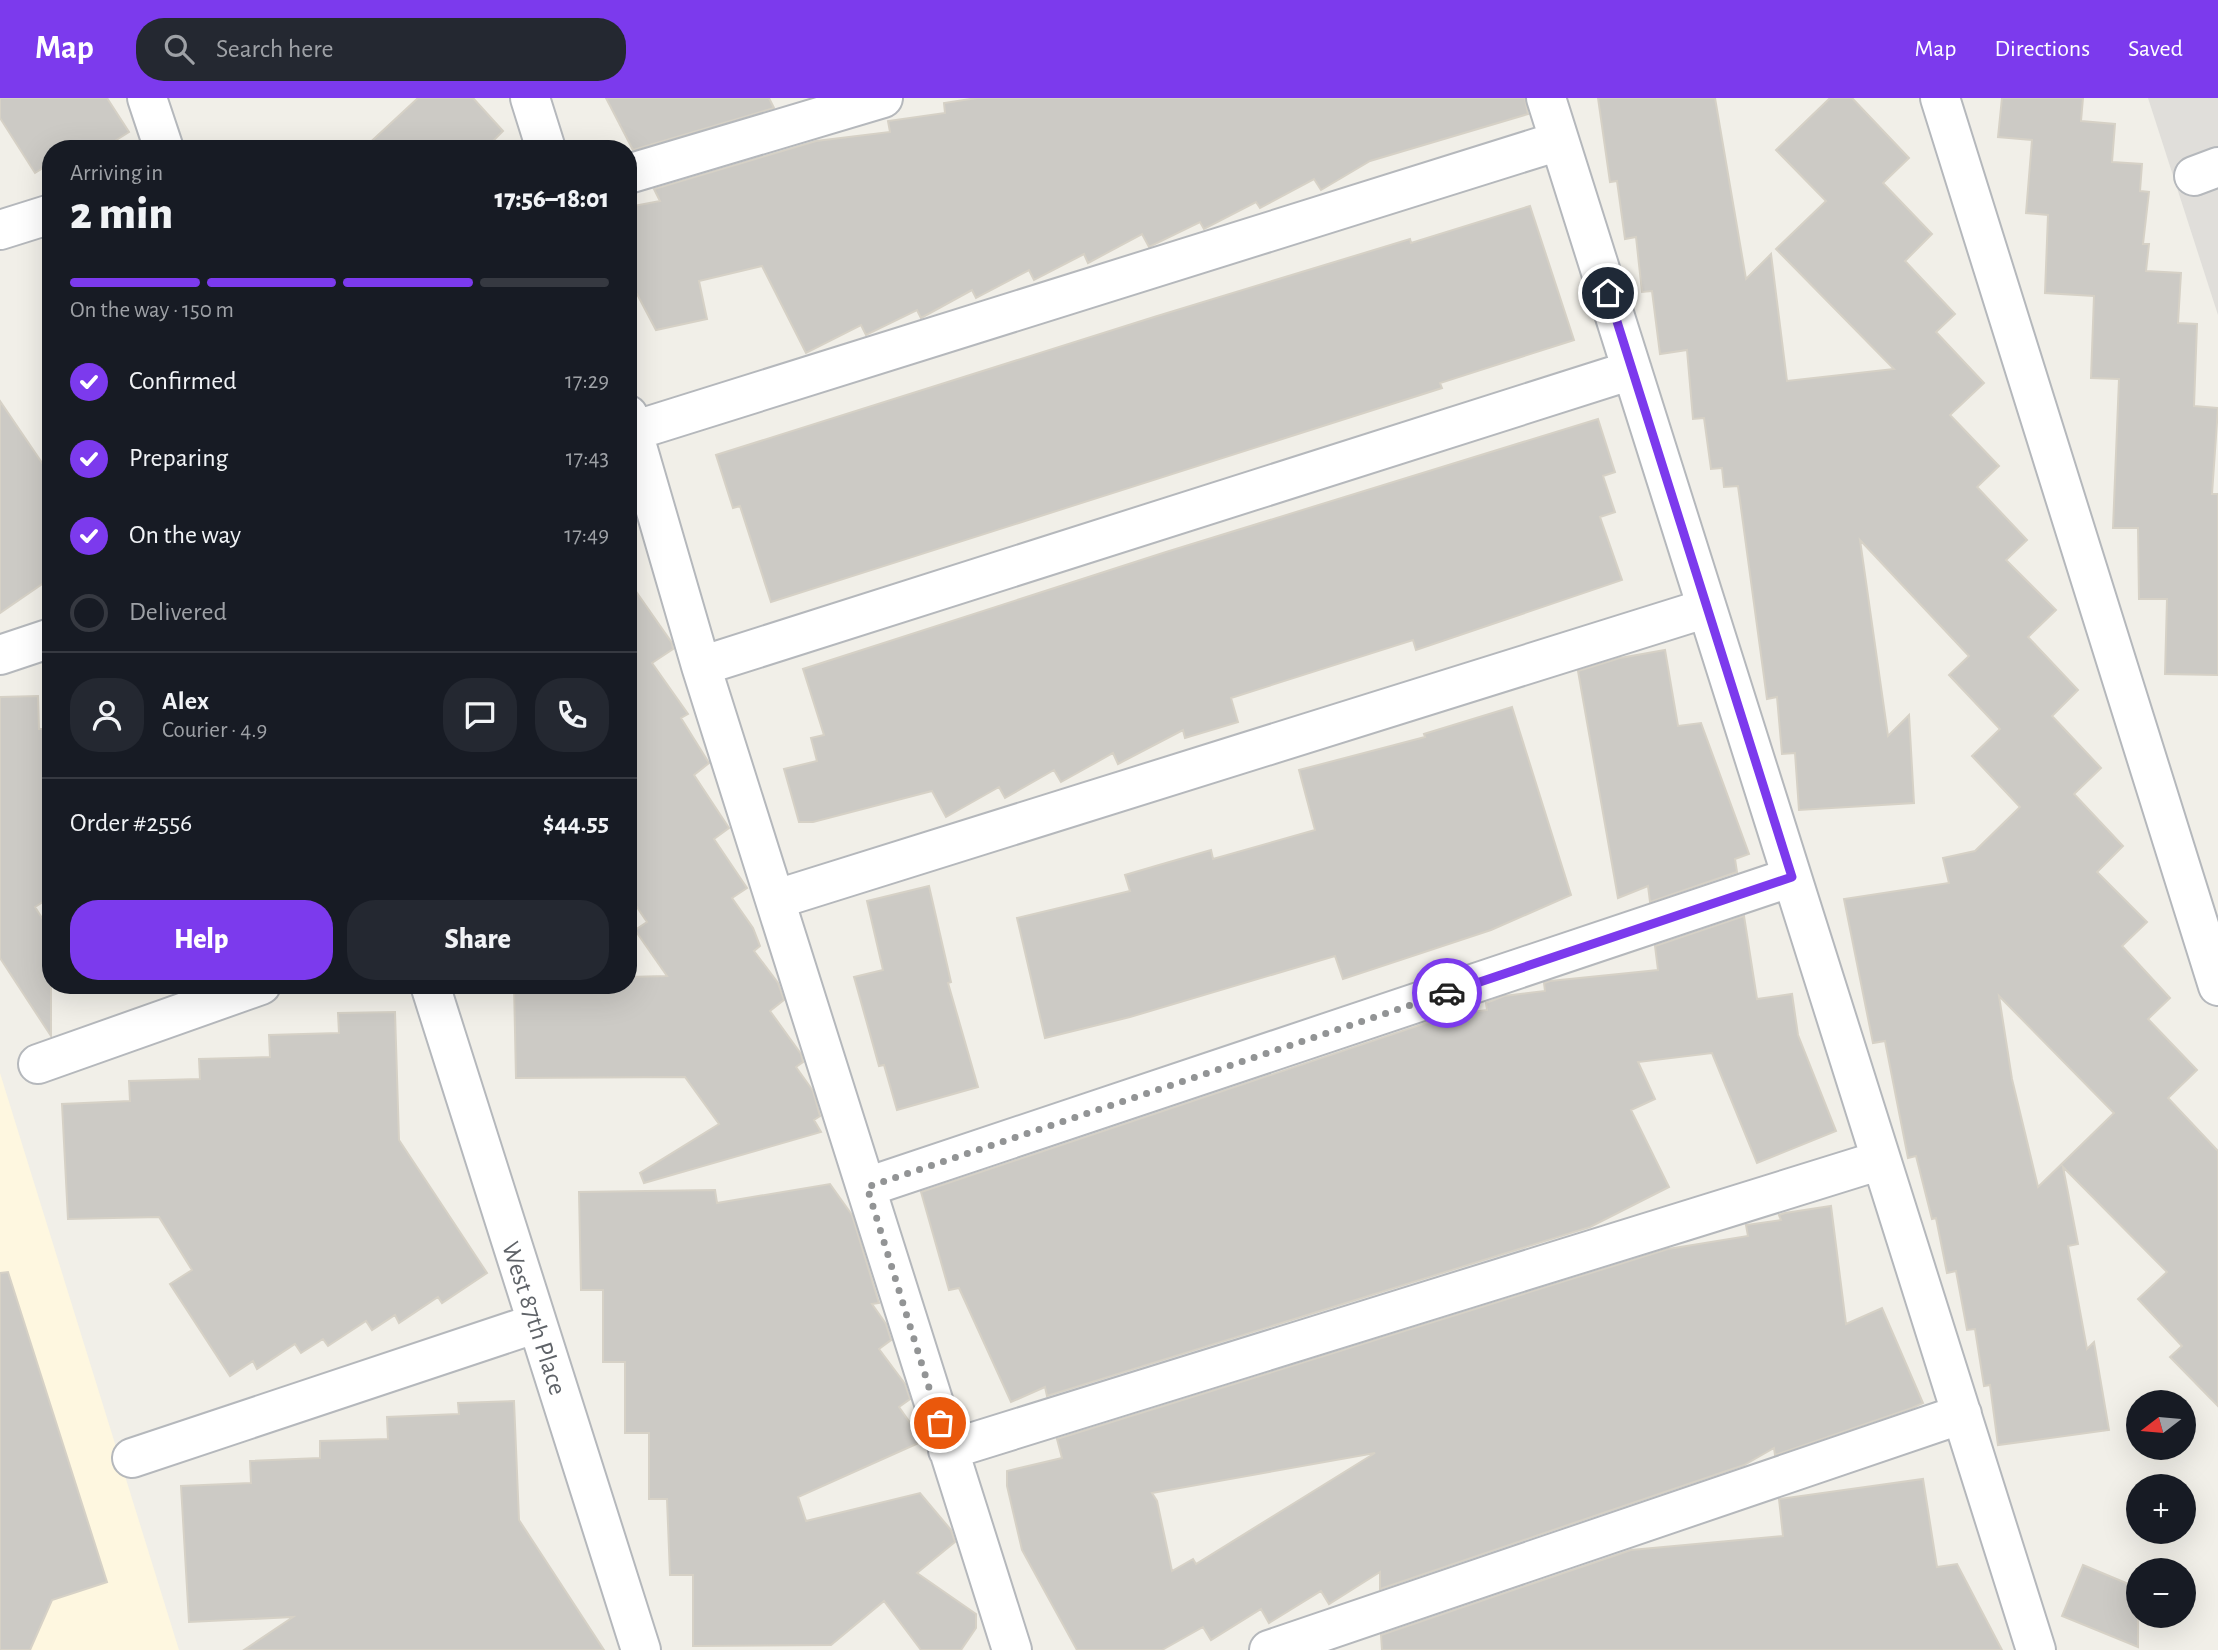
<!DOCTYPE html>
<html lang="en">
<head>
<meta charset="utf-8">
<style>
	body { margin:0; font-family:"Alegreya Sans",sans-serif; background:#242831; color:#f1f3f6; height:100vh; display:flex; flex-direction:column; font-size:26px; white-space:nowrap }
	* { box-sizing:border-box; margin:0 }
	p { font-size:23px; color:#9ea1a6 }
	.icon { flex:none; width:38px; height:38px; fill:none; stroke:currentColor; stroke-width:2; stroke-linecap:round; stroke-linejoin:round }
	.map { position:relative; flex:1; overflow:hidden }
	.side { position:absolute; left:42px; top:42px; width:595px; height:854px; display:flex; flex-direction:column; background:#171b24; border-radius:28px; box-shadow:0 7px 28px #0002 }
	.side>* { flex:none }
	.needle { width:46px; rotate:254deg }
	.buttons { position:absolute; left:2126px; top:1292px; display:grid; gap:14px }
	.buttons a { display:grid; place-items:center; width:70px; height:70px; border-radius:50%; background:#171b24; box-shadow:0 7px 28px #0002; font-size:35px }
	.pin { position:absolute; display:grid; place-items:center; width:60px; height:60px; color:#fff; margin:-30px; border:4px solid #fff; border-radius:50%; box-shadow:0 2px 7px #0007 }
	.courier { position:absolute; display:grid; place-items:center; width:70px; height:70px; margin:-35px; border:5px solid #7c3aed; border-radius:50%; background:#fff; color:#222; box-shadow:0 2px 9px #0007 }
	.summary em { font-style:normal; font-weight:800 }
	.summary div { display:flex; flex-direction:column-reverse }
	.summary { display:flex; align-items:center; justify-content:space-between; height:119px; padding:0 28px }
	h1 { font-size:46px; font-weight:800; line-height:52px }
	.bar { display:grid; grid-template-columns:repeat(4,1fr); gap:10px 7px; align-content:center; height:84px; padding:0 28px }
	.bar i { height:9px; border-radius:5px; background:#363941 }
	.bar .active { background:#7c3aed }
	.bar p { grid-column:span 4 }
	.line { display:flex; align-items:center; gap:18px; padding:0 28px; border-top:2px solid #363941 }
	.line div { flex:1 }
	.round { display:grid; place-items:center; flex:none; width:74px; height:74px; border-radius:28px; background:#242831 }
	ol { padding:0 28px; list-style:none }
	li { display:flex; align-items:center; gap:21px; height:77px }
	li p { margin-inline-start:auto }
	li .icon { padding:7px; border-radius:50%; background:#7c3aed; color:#fff; stroke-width:4 }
	li:last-child { color:#9ea1a6 }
	li i { width:38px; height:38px; border:4px solid #363941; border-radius:50% }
	.primary-button { display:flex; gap:14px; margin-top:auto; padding:14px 28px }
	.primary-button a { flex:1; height:80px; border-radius:28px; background:#7c3aed; color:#fff; font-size:28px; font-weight:800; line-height:80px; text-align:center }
	.primary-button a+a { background:#242831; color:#f1f3f6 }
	header { display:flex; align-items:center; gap:42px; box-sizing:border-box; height:98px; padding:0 35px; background:#7c3aed; color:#fff }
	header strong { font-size:33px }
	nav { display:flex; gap:38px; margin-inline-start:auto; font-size:24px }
	.search { width:490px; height:63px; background:#242831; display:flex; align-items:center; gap:18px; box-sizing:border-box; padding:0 24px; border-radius:28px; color:#9ea1a6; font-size:26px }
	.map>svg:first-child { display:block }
	.commercial { fill:#fef7e0 }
	.industrial { fill:#e0deda }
	.building { fill:#cccac5; stroke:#d6d1c6; stroke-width:2; fill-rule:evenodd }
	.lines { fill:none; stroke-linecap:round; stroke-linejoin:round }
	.street-casing { stroke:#b5b8bc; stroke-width:42 }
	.street { stroke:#fff; stroke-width:38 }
	.done { stroke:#929495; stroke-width:7; stroke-dasharray:0 12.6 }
	.route { stroke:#7c3aed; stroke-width:9 }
	.labels { text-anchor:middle; stroke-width:6; stroke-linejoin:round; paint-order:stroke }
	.street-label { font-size:26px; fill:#5f6368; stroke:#fff }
</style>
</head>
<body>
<header>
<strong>Map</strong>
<div class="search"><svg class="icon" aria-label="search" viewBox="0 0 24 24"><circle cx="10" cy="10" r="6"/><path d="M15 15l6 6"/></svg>Search here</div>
<nav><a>Map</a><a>Directions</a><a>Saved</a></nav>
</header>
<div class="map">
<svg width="2218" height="1552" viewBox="0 0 2218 1552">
	<rect width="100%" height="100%" fill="#f1efe8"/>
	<path class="commercial" d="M0 975 179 1552H0Z"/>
	<path class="industrial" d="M2148 0H2218V217Z"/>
	<path class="building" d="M0 0H107L129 34 102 51H51V65L35 75 0 20Z
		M418 0H473L503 33 485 51H363Z
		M606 0H769L774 10 633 52Z
		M977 0H1525L1528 16 1370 63 1321 92 1314 81 1260 110 1256 104 1204 131 1200 124 1149 149 1142 136 1088 165 1084 156 1034 182 1029 172 976 200 972 192 921 220 917 212 866 237 861 227 806 255 762 168 699 183 707 221 656 232 637 196 628 197V109L660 103 654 91 816 43 890 34 888 23 945 15 944 5Z
		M1598 0H1715L1746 181 1771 156 1787 283 1894 271 1776 151 1826 103 1776 52 1830 0H1852L1909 60 1883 85 1932 136 1905 163 1955 216 1936 234 1984 285 1950 317 1999 368 1977 389 2027 442 2006 462 2056 512 2028 539 2078 592 2052 618 2101 670 2074 696 2123 748 2097 774 2147 824 2122 848 2170 900 2148 921 2197 972 2168 1000 2218 1053V1308L2170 1259 2182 1248 2138 1201 2167 1174 2063 1069 2078 1146 2068 1148 2087 1251 2094 1244 2109 1332 1998 1347 1990 1287 1984 1288 1975 1231 1967 1232 1956 1173 1947 1175 1936 1120 1932 1121 1916 1058 1908 1060 1885 943 1873 945 1844 801 1949 785 1943 760 1975 753 2020 709 1972 658 2000 631 1949 577 1969 558 1860 442 1888 638 1909 617 1914 705 1799 712 1795 655 1782 656 1777 599 1767 601 1738 388 1724 389 1722 370 1711 371 1704 320 1693 321 1687 252 1660 256 1652 193 1642 194 1636 139 1625 141 1617 83 1610 84ZM1999 898 2114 1015 2038 1089 2012 981Z
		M2002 0H2083L2081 23 2115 26 2112 64 2142 66 2140 93 2149 94 2143 146H2149L2146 173 2181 175 2178 225 2197 226 2194 308 2218 310 2212 396H2218V577L2165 576 2167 501H2139L2138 430H2113L2119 281 2091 280 2094 198 2045 195 2048 117 2026 115 2032 42 1998 39Z
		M1530 108 1574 242 1440 285 1442 290 771 504 740 408 733 410 716 357 1154 219 1410 141 1411 145Z
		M0 303 51 378V480L0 515Z
		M1598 321 1615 374 1603 378 1615 414 1600 419 1622 482 1416 552 1413 542 1231 600 1238 624 1185 640 1183 632 1118 666 1113 655 1061 684 1054 672 1005 700 999 689 946 719 932 693 813 724H799L784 671 817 663 811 640 824 637 803 571 1166 454Z
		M628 482 672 545 673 551 652 565 688 616 681 620 709 665 694 677 729 730 714 741 747 790 732 800 753 830 760 848 754 853 778 885 784 902 770 913 801 956 803 964 796 969 813 993 820 1018 814 1022 821 1034 644 1085 640 1075 719 1026 685 979 516 980 514 887H628V879L667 878 635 832 647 824 628 796Z
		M1665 552 1678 628 1701 625 1749 756 1735 761 1737 774 1650 804 1648 788 1618 800 1578 573 1620 560Z
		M38 598 39 631H51V799L35 809 51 834V938L0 860V599Z
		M1512 609 1571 797 1491 832 1343 881 1335 858 1130 919 1045 940 1017 820 1130 793 1125 777 1159 767 1211 752 1213 761 1315 732 1299 672 1425 639 1424 636Z
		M929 788 951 884 948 885 978 989 897 1012 884 967 879 968 854 879 883 872 867 803Z
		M1744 818 1757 901 1792 896 1798 937 1836 1033 1757 1065 1712 955 1638 964 1655 1001 1631 1012 1669 1089 1590 1129 1047 1298 1045 1289 1011 1304 959 1190 949 1192 921 1094 1450 917 1487 912 1486 905 1504 898 1545 893 1544 885 1550 883 1658 872 1655 848Z
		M395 914 399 1042 487 1175 442 1205 438 1199 399 1225 395 1217 372 1232 366 1223 328 1248 323 1241 301 1255 295 1246 257 1271 253 1263 230 1278 170 1186 192 1172 159 1119 68 1121 62 1006 130 1003 129 983 200 981 199 961 270 959 269 937 339 935 338 915Z
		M830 1086 852 1117 879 1205 872 1206 886 1226 891 1242 879 1251 905 1286 910 1301 899 1309 923 1343 798 1399 806 1423 920 1395 951 1432 955 1444 917 1475 976 1516V1530L961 1552H921L884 1503 831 1547 693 1548V1477H670L667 1401H649V1335H625V1264H603V1192H581L579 1094 715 1092 717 1105Z
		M1831 1108 1846 1226 1882 1210 1923 1305 1912 1310 1775 1357 1774 1350 1744 1367 1380 1491V1474L1329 1506 1321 1493 1269 1525 1261 1511 1211 1542 1203 1529 1162 1552H1077L1022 1452 1007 1388V1373L1062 1360 1057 1341 1668 1151 1748 1138 1746 1127 1781 1122 1779 1117 1785 1115ZM1375 1355 1196 1466 1193 1461 1172 1473 1157 1403 1152 1395Z
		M8 1174 107 1484 52 1502 30 1552H0V1175Z
		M514 1303 519 1422 604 1552H244L293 1519 189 1524 181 1388 251 1385 250 1363 320 1360V1343L388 1341 387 1319 459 1316 458 1305Z
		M1923 1381 1937 1469 1957 1466 2002 1552H1382L1381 1537 1631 1452 1783 1438 1779 1401Z
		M2083 1467 2138 1490V1549L2062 1518Z"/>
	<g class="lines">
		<defs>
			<path id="street" d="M147 0 164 51
				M530 0 546 51
				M1546 0 2036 1552
				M1940 0 2218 888
				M628 76 883 0
				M2194 78 2218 69
				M0 132 51 116
				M628 317 701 568 1012 1552
				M633 333 1559 43
				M0 557 51 540
				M701 568 1632 272
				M777 801 1707 510
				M430 887 641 1552
				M38 966 261 887
				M867 1089 1792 779
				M948 1352 1881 1062
				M132 1360 537 1225
				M1269 1552 1962 1316"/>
		</defs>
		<use href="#street" class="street-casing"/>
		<use href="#street" class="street"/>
	</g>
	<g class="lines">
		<path class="done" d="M940 1325 867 1089 1447 895"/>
		<path class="route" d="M1447 895 1792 779 1608 195"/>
	</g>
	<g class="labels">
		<g class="street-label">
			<text transform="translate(535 1220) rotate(72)" y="9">West 87th Place</text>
		</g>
	</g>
</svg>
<div class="buttons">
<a><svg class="needle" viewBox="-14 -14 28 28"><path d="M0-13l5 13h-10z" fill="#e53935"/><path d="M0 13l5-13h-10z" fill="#9ea1a6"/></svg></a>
<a>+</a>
<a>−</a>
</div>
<div class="pin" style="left:940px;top:1325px;background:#ea580c"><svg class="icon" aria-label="bag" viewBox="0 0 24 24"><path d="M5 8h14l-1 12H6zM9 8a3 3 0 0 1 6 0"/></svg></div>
<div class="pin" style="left:1608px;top:195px;background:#1f2937"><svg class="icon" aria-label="home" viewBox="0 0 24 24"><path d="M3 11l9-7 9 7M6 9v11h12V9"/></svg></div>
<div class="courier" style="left:1447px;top:895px"><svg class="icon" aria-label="car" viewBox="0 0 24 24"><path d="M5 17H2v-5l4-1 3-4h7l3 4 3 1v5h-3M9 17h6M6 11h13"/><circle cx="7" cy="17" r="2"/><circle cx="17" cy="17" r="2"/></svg></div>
<section class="side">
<div class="summary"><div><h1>2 min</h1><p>Arriving in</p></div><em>17:56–18:01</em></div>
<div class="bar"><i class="active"></i><i class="active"></i><i class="active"></i><i></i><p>On the way · 150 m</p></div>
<ol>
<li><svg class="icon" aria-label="check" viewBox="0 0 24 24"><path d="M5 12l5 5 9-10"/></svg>Confirmed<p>17:29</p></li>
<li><svg class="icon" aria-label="check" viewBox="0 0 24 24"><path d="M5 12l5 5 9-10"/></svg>Preparing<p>17:43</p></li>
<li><svg class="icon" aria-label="check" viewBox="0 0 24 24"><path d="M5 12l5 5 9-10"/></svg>On the way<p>17:49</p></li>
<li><i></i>Delivered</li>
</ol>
<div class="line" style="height:126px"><a class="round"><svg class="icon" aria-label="person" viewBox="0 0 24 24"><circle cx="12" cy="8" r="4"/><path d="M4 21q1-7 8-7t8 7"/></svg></a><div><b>Alex</b><p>Courier · 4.9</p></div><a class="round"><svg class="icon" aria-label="chat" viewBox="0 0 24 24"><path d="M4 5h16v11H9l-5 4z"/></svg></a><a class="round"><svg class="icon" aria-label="phone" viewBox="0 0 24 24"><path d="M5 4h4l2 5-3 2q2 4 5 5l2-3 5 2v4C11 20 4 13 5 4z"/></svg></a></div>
<div class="line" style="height:91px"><div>Order #2556</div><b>$44.55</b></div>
<div class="primary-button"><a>Help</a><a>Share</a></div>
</section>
</div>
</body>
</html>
